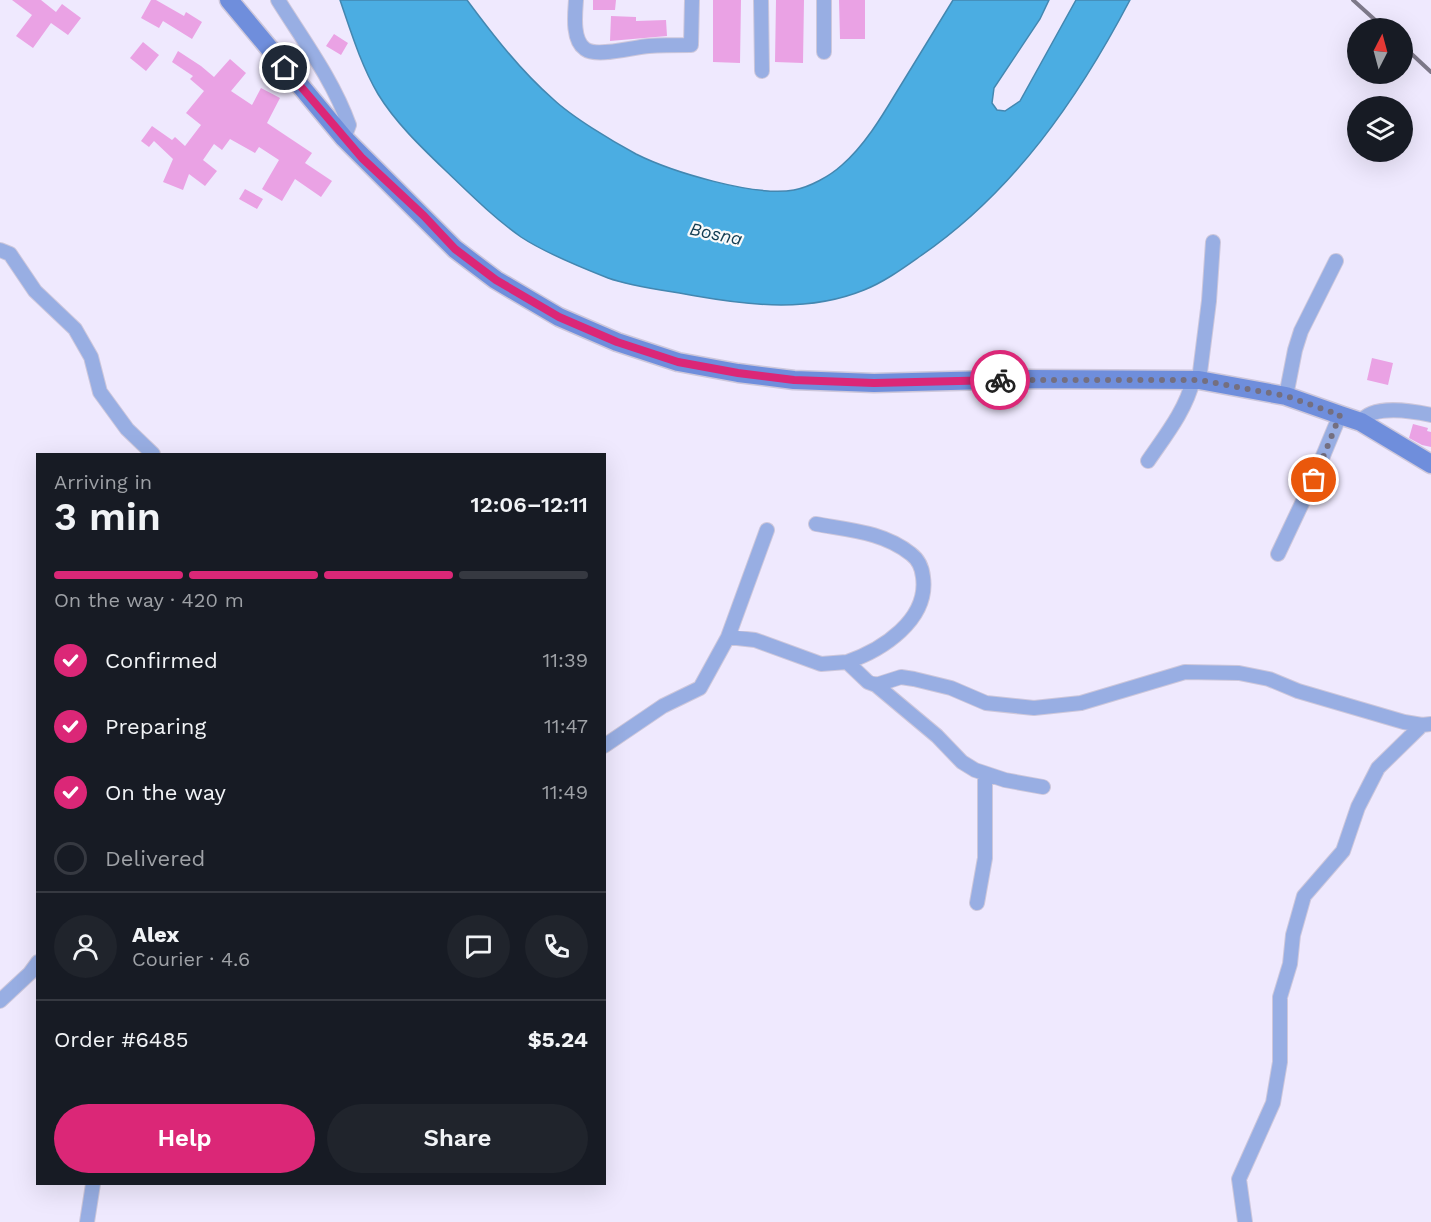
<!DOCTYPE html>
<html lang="en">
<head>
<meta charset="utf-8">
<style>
	body { margin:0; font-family:"Work Sans",sans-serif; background:#20242c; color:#f1f3f6; height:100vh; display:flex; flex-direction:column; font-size:22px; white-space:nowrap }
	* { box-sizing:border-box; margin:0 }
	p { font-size:20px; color:#9ea1a6 }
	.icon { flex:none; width:33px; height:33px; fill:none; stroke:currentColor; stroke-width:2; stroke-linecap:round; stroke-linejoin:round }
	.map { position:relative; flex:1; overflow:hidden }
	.panel { position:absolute; left:36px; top:453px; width:570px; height:732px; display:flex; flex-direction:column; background:#171b24; border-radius:0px; box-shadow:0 6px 24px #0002 }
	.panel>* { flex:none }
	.needle { width:39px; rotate:6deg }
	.buttons { position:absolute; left:1347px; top:18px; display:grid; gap:12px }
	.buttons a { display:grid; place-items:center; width:66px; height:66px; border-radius:50%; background:#171b24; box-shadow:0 6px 24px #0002; font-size:30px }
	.pin { position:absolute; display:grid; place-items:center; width:51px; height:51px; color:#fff; margin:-26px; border:3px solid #fff; border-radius:50%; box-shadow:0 2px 6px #0007 }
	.courier { position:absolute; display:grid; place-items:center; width:60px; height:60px; margin:-30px; border:4px solid #db2777; border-radius:50%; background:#fff; color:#222; box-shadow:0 2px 8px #0007 }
	.headline em { font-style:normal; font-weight:600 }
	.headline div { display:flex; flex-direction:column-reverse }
	.headline { display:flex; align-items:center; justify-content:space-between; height:102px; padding:0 18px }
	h1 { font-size:39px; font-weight:600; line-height:45px }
	.bar { display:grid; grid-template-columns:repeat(4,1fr); gap:9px 6px; align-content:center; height:72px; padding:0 18px }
	.bar i { height:8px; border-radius:4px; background:#363941 }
	.bar .active { background:#db2777 }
	.bar p { grid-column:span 4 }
	.line { display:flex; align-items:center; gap:15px; padding:0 18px; border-top:2px solid #363941 }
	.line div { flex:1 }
	.round { display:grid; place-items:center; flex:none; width:63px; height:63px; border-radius:32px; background:#20242c }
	ol { padding:0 18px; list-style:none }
	li { display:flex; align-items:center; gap:18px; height:66px }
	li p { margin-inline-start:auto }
	li .icon { padding:6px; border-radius:50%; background:#db2777; color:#fff; stroke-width:4 }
	li:last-child { color:#9ea1a6 }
	li i { width:33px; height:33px; border:3px solid #363941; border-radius:50% }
	.cta { display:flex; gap:12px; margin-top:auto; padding:12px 18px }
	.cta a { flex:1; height:69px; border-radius:36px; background:#db2777; color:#fff; font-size:24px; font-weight:600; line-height:69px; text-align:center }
	.cta a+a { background:#20242c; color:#f1f3f6 }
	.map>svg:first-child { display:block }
	.water { fill:#4bade2; stroke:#4487b0; stroke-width:1.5 }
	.building { fill:#eaa2e4 }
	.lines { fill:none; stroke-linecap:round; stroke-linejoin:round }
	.street-casing { stroke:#cdc7db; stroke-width:16 }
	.secondary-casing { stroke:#cdc7db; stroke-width:21 }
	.street { stroke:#98aee3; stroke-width:14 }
	.secondary { stroke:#6f8edc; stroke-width:18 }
	.rail { stroke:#7e798a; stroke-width:4 }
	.done { stroke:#746f80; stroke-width:6; stroke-dasharray:0 10.8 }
	.route { stroke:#db2777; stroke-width:8 }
	.labels { text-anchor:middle; stroke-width:4.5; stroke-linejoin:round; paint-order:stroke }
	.water-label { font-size:18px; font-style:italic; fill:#123c52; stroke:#fafafa }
</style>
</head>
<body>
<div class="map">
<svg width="1431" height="1222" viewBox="0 0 1431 1222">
	<rect width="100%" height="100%" fill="#efe9fe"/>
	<path class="water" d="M340 0H467C493 35 520 70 553 99 572 117 612 141 636 154 672 172 755 197 794 190 810 187 830 176 842 165 864 146 881 118 896 93 915 62 934 31 953 0H1049L1040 19 994 88 992 103 997 110 1005 111 1020 101 1076 0H1130C1078 99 1013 193 919 257 902 269 884 282 864 290 810 312 753 306 696 296 670 291 633 287 608 278 580 267 545 253 521 237 494 218 469 193 445 170 421 147 395 122 378 94 361 65 351 32 340 0Z"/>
	<path class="building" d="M12 0H41L56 12 62 4 81 18 68 35 51 23 33 48 16 36 32 15Z
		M151 0H156L184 16 186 12 202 22 192 39 163 21 159 28 141 18Z
		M593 0H616L615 10H593Z
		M713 0H741L740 63 713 62Z
		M776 0H804L803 63 775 62Z
		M839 0H865V39H840Z
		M611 16 636 17V21L666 20 667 36 610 41Z
		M334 34 348 43 341 55 326 46Z
		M143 42 159 55 146 71 130 58Z
		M178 51 201 66 214 77 230 59 246 73 231 91 252 105 261 88 280 98 267 123 312 153 305 163 332 181 321 197 295 179 282 201 262 189 279 160 259 147 255 153 230 139 222 150 214 144 203 160 217 171 205 186 189 174 183 190 163 182 173 159 154 141 149 147 141 141 152 126 172 140 175 137 185 146 201 125 186 113 204 91 190 79 193 76 172 62Z
		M245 189 263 199 257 209 239 199Z
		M1372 358 1393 363 1388 385 1367 380Z
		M1413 424 1428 428 1427 431 1431 432V447L1422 445 1409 438Z"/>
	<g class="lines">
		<defs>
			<path id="street" d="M278 0C303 40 333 80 349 125L344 138
				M576 0C575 14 572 40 585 49 597 58 633 47 649 46 663 45 677 45 691 45L692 0
				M761 0 762 71
				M824 0V52
				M0 250 10 254 35 291 75 329 91 357 100 392 127 429 153 454
				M1199 380 1209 301 1213 242
				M1286 396 1295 350 1301 331 1336 261
				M1361 422C1372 404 1413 411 1431 415
				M1148 461C1165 436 1186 410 1193 380
				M816 524C849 530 884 532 911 554 919 560 922 567 923 577 929 620 882 650 847 662
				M1278 554 1313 480 1340 415
				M728 637 767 530
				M876 685 937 736 962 762 975 770 1005 780 1043 787
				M604 746 663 706 700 688 728 637 755 640 821 664 847 662 868 682 876 685 901 677 914 679 951 688 986 703 1034 708 1081 703 1185 672 1239 673 1269 679 1298 691 1404 722 1422 725 1431 724
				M977 903 985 858V775
				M0 1001 30 973 38 962
				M87 1222 93 1184
				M1245 1222 1239 1179 1273 1103 1280 1062V997L1290 964 1293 935 1304 896 1343 851 1358 807 1378 768 1422 725"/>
			<path id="secondary" d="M229 0 344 138 455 249 496 280 559 317 617 342 678 362 738 373 794 380 874 383 1026 379 1199 380 1286 396 1340 415 1361 422 1431 464"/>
		</defs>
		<use href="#street" class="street-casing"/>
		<use href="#secondary" class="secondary-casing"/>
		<use href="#street" class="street"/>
		<use href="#secondary" class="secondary"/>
		<path class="rail" d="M1353 0 1384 28
			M1402 45 1431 72"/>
	</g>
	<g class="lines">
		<path class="done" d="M1000 380H1199L1286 396 1340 415 1314 480"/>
		<path class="route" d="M285 68 362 158 424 216 455 249 496 280 559 317 617 342 678 362 738 373 794 380 874 383 1000 380"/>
	</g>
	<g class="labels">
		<g class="water-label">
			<text transform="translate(716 234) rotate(12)" y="6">Bosna</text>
		</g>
	</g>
</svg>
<div class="buttons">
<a><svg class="needle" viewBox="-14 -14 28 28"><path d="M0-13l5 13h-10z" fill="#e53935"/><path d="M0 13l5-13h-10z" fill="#9ea1a6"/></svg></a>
<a><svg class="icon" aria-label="layers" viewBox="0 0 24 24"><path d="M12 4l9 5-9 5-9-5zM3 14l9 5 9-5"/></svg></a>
</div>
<div class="pin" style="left:1314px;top:480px;background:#ea580c"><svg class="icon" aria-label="bag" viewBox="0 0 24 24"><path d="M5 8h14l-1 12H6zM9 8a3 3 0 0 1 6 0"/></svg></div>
<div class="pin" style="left:285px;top:68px;background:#1f2937"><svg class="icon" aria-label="home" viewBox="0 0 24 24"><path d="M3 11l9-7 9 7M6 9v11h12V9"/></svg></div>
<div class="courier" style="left:1000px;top:380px"><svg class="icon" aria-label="bike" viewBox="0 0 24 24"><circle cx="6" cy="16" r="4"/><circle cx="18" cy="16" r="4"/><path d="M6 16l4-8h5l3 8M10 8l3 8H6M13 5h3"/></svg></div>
<section class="panel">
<div class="headline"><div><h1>3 min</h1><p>Arriving in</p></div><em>12:06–12:11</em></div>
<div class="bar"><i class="active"></i><i class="active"></i><i class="active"></i><i></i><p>On the way · 420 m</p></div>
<ol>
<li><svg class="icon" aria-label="check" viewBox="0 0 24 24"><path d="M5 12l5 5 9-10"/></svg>Confirmed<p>11:39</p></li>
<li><svg class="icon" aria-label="check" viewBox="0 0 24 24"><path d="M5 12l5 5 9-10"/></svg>Preparing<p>11:47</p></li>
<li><svg class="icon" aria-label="check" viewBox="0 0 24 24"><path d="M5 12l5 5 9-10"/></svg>On the way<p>11:49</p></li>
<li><i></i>Delivered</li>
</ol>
<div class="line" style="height:108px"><a class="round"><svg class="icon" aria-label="person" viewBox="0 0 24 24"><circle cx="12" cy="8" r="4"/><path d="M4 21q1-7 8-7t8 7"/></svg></a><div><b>Alex</b><p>Courier · 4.6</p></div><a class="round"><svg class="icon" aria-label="chat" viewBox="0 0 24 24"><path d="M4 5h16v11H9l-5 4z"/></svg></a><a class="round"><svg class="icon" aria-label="phone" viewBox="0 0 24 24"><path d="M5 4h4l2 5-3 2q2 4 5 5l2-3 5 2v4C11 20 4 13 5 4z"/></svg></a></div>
<div class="line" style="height:78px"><div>Order #6485</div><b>$5.24</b></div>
<div class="cta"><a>Help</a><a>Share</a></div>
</section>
</div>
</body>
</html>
